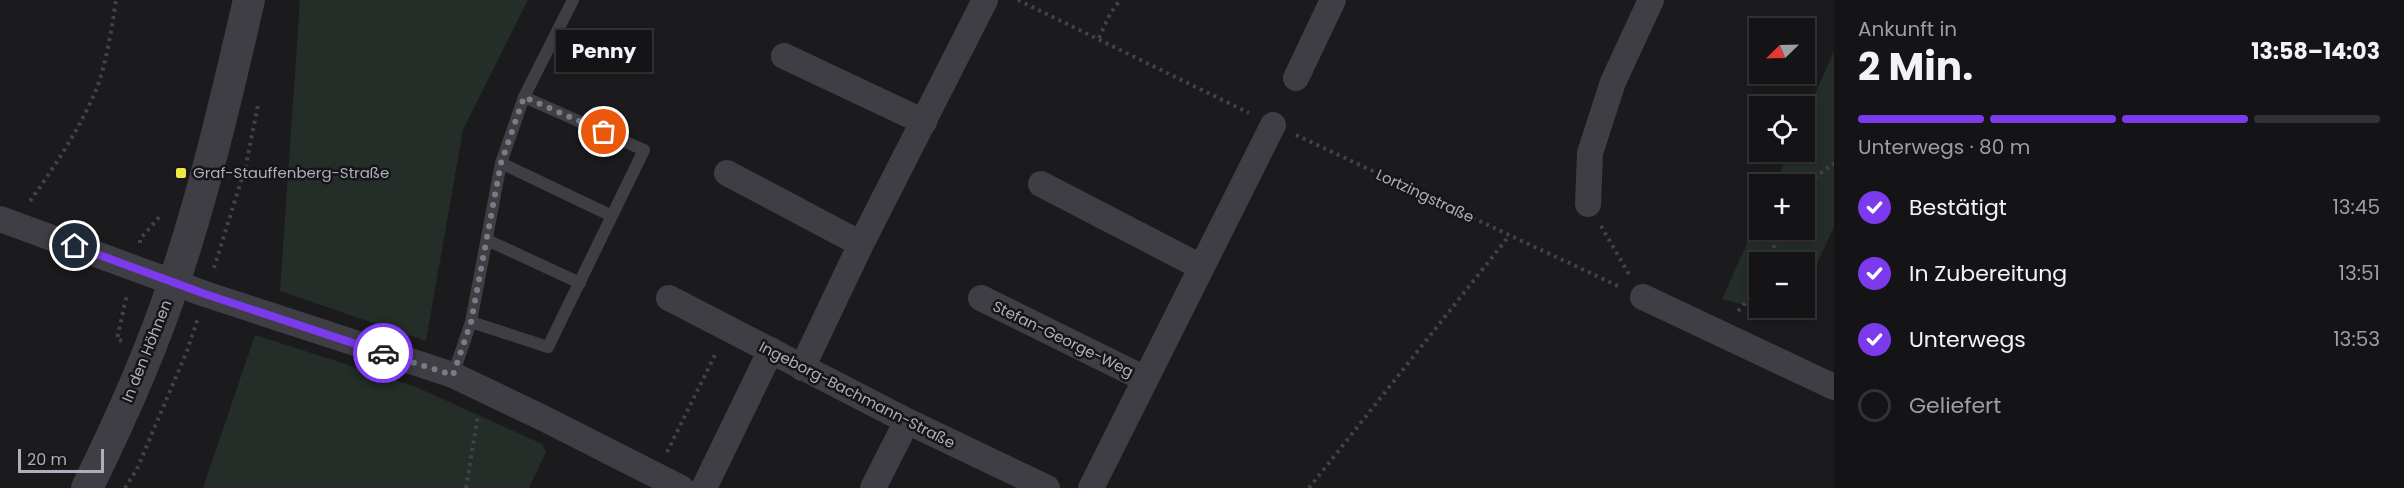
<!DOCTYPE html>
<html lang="de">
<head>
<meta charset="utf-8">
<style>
	body { margin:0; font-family:Poppins,sans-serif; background:#1d1d1f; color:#f1f3f6; height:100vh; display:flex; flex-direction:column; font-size:22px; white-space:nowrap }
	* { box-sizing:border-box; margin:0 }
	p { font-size:20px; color:#9d9ea1 }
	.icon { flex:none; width:33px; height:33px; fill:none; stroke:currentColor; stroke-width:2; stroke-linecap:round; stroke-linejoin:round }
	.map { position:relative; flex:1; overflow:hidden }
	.sheet { display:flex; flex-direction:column; background:#141416; width:570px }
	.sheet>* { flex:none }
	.needle { width:39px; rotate:247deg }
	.tools { position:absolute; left:1749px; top:18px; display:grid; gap:12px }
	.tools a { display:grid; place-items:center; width:66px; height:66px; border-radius:0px; background:#141416; box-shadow:0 3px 9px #0003,0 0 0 2px #333335; font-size:30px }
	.scale { position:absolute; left:18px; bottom:15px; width:86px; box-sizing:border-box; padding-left:6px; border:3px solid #aeaebc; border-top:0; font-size:16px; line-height:21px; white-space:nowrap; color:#aeaebc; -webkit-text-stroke:4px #161618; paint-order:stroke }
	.pin { position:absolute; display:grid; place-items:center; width:51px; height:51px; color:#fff; margin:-26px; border:3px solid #fff; border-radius:50%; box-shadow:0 2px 6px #0007 }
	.courier { position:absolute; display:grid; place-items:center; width:60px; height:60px; margin:-30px; border:4px solid #7c3aed; border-radius:50%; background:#fff; color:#222; box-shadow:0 2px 8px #0007 }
	.bubble { position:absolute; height:42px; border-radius:0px; background:#141416; box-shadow:0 3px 9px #0003,0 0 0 2px #333335; font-size:20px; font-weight:700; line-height:42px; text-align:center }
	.overview em { font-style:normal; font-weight:700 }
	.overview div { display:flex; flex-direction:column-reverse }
	.overview { display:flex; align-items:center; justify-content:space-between; height:102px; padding:0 24px }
	h1 { font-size:39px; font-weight:700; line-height:45px }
	.bar { display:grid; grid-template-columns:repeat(4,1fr); gap:9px 6px; align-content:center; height:72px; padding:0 24px }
	.bar i { height:8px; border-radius:4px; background:#333335 }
	.bar .selected { background:#7c3aed }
	.bar p { grid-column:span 4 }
	ol { padding:0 24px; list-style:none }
	li { display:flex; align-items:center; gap:18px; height:66px }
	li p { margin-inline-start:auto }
	li .icon { padding:6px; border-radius:50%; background:#7c3aed; color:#fff; stroke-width:4 }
	li:last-child { color:#9d9ea1 }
	li i { width:33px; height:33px; border:3px solid #333335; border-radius:50% }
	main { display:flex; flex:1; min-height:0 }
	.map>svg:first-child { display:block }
	.green { fill:#242d28 }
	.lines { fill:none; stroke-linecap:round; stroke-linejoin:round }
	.path { stroke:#424249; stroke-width:4; stroke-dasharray:3 4.5; stroke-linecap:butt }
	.service { stroke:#3f3e44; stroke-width:12 }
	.minor { stroke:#3f3e44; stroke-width:26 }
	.tertiary { stroke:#3f3e44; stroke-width:32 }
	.done { stroke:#7b7b84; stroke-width:6; stroke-dasharray:0 10.8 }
	.route { stroke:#7c3aed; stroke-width:8 }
	.poi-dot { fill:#eee842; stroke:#161618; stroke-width:2 }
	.labels { text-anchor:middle; stroke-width:5; stroke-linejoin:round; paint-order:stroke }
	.poi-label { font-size:15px; fill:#aeaebc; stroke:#161618; text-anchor:start }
	.street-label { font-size:15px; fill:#aeaebc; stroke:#161618 }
</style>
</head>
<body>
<main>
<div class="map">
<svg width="1834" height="488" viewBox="0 0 1834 488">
	<rect width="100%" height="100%" fill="#1b1b1d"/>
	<path class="green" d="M300 0H528L463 130 426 341 280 291Z
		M1834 51V227L1805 289 1804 262H1760V308H1795L1791 318 1722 299 1759 217 1760 230H1804V184H1774L1789 152H1804L1805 116Z
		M255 335 414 386 542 444 546 452 529 488H203Z"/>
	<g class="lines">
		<path class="path" d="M1018 0 1249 113
			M1099 38 1110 14 1120 0
			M1296 135 1618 286
			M1804 189 1818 175 1834 163
			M30 201C55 166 79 130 96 90 106 66 112 26 116 0
			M1601 226 1630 276
			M140 243V239L162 214
			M1769 262 1780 230
			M214 268 246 165 258 105
			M1738 311 1748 300 1760 281
			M122 341 117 339 127 294
			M667 452 717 351
			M125 488 137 469 187 351 198 318
			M466 488 478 415
			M1309 488 1509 236"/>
		<path class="service" d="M501 163 612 216
			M487 240 580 283
			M471 322 548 347 644 150 524 97
			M453 375 471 322 501 163 524 97 573 0"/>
		<path class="minor" d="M784 56 924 122
			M1296 78 1333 0
			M727 173 861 244
			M1041 184 1201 267
			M1588 204 1590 153 1613 82 1651 0
			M0 219 205 294 453 375 545 419 681 488
			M1643 297 1834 387
			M669 298 907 421 1047 488
			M981 298 1145 379
			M802 368 861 244 985 0
			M704 488 771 350
			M873 488 907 421
			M1091 488 1273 125"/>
		<path class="tertiary" d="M87 488C120 421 151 353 174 282 205 190 227 95 249 0"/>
	</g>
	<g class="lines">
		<path class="done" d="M383 353 453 375 471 322 501 163 524 97 604 132"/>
		<path class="route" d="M75 246 205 294 383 353"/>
	</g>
	<rect class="poi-dot" x="175" y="167" width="12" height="12" rx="3"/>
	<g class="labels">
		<g class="poi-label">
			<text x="193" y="178">Graf-Stauffenberg-Straße</text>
		</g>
		<g class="street-label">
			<text transform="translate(1425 196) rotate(25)" y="5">Lortzingstraße</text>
			<text transform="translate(1063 339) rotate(26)" y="5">Stefan-George-Weg</text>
			<text transform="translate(147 351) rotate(-68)" y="5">In den Höhnen</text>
			<text transform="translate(857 395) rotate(27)" y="5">Ingeborg-Bachmann-Straße</text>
		</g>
	</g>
</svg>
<div class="tools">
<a><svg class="needle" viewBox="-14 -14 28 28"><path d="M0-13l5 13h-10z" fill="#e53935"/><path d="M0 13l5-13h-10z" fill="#9d9ea1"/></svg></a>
<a><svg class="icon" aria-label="locate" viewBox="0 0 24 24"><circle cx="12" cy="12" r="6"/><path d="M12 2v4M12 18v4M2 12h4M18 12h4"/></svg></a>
<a>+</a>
<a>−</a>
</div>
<div class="scale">20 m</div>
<div class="pin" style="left:604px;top:132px;background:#ea580c"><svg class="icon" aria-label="bag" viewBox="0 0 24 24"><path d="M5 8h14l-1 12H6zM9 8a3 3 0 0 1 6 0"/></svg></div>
<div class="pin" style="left:75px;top:246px;background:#1f2937"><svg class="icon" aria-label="home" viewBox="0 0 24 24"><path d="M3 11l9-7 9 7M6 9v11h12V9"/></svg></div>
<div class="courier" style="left:383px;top:353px"><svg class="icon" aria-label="car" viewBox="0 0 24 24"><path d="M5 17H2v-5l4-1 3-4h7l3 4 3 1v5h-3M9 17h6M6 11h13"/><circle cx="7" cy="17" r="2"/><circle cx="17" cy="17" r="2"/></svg></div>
<div class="bubble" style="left:556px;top:30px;width:96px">Penny</div>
</div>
<section class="sheet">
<div class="overview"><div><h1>2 Min.</h1><p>Ankunft in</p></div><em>13:58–14:03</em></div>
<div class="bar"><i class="selected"></i><i class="selected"></i><i class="selected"></i><i></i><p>Unterwegs · 80 m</p></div>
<ol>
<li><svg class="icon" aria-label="check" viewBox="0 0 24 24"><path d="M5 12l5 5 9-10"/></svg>Bestätigt<p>13:45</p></li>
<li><svg class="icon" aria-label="check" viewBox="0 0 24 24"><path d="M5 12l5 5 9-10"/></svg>In Zubereitung<p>13:51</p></li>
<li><svg class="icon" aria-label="check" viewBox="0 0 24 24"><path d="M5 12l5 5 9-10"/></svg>Unterwegs<p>13:53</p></li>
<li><i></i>Geliefert</li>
</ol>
</section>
</main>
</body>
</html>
